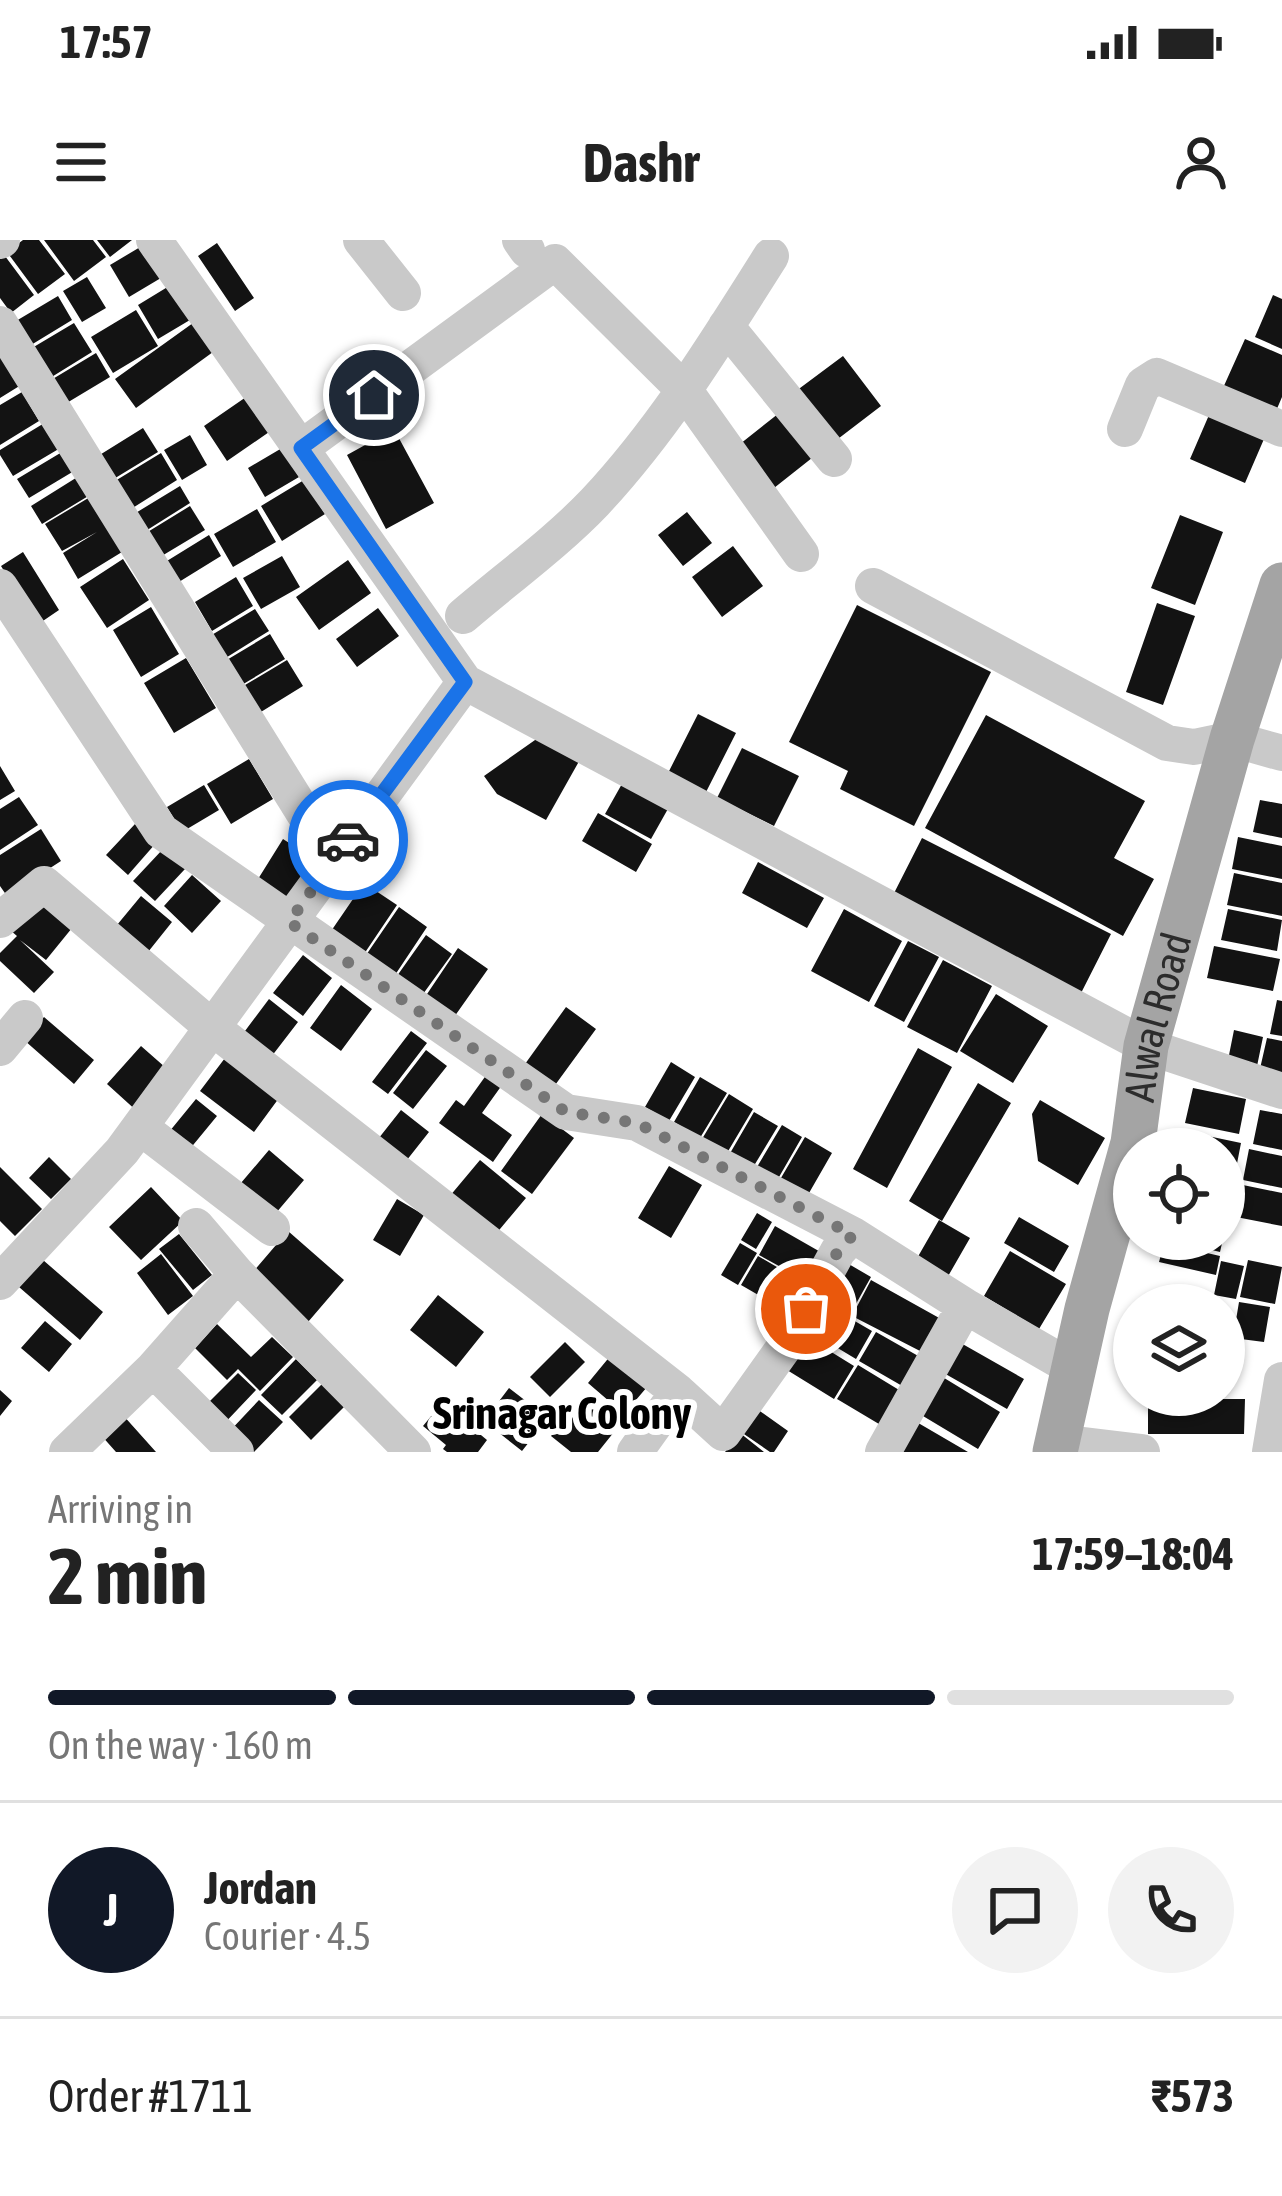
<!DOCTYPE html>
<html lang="en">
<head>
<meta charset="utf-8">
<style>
	body { margin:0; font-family:"Asap Condensed",sans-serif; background:#f2f2f2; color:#222; height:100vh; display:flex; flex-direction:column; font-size:45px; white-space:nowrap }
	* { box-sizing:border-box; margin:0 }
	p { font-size:39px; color:#767676 }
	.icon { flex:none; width:66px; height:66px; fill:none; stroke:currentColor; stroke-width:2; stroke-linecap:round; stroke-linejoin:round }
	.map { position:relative; height:1212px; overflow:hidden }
	.side { display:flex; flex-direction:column; background:#fff; flex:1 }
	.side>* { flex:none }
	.buttons { position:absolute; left:1113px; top:888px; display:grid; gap:24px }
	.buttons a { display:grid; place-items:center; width:132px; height:132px; border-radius:50%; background:#fff; box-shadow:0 3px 9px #0004; font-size:60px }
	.pin { position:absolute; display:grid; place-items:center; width:102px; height:102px; color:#fff; margin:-51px; border:6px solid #fff; border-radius:50%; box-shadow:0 3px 12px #0007 }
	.courier { position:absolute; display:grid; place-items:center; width:120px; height:120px; margin:-60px; border:9px solid #1a73e8; border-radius:50%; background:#fff; color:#222; box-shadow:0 3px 15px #0007 }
	.headline em { font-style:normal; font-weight:700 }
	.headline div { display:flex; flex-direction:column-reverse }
	.headline { display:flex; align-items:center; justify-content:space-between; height:204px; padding:0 48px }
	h1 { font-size:78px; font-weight:700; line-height:90px }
	.bar { display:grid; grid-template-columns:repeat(4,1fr); gap:18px 12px; align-content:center; height:144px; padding:0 48px }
	.bar i { height:15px; border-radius:9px; background:#e0e0e0 }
	.bar .selected { background:#111827 }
	.bar p { grid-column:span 4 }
	.line { display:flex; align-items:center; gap:30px; padding:0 48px; border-top:3px solid #e0e0e0 }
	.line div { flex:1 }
	.round { display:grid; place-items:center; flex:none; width:126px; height:126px; border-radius:63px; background:#f2f2f2 }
	.status { display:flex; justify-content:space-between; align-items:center; height:84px; padding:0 60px; background:#fff; direction:ltr }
	.status svg { height:33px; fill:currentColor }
	header { display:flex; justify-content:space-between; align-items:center; height:156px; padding:0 48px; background:#fff; font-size:54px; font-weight:700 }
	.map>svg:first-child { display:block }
	.building { fill:#131313 }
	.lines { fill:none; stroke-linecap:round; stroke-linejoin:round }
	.minor { stroke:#c9c9c9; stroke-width:36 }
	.major { stroke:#a4a4a4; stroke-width:45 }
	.done { stroke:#767676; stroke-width:12; stroke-dasharray:0 21.6 }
	.route { stroke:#1a73e8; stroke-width:15 }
	.labels { text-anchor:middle; stroke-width:12; stroke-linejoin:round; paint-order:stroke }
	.street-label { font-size:42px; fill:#2c2c2c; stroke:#fff }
	.neighbourhood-label { font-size:45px; font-weight:bold; fill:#000; stroke:#fff }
</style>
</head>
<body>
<div class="status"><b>17:57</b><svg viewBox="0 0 49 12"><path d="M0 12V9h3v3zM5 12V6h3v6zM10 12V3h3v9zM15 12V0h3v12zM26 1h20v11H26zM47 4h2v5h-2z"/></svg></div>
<header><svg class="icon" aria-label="menu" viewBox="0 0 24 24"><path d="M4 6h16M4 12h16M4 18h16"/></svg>Dashr<svg class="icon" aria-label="person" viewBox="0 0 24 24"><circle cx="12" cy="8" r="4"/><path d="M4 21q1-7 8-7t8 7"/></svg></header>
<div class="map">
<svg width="1282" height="1212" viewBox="0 0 1282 1212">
	<rect width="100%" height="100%" fill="#fff"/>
	<path class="building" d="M23 0H39L65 34 38 54 7 12Z
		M44 0H93L106 17 74 41Z
		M97 0H132L110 17Z
		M152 0 171 32 129 57 110 25Z
		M217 3 254 58 235 71 198 16Z
		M5 16 34 55 11 73 0 58V19Z
		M87 37 106 68 82 82 63 51Z
		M179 40 200 74 158 99 138 65Z
		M1273 55 1282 59V109L1255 97Z
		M58 56 72 80 31 105 16 81Z
		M136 70 158 106 113 133 91 97Z
		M74 83 92 112 50 138 32 108Z
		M193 83 213 112 136 168 115 139Z
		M1245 99 1282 115V157L1276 171 1223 148Z
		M0 111 21 145 0 158Z
		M96 113 110 137 65 164 51 140Z
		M843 116 881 166 830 205 792 154Z
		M22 152 39 181 0 205V165Z
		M249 155 272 190 227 221 204 186Z
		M783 170 817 214 774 248 740 204Z
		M1209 175 1264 199 1245 243 1190 219Z
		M46 182 62 207 13 236 0 215V210Z
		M143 188 158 212 112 240 98 216Z
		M394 189 434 263 386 289 347 215Z
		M190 195 207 225 182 240 164 210Z
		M282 208 299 237 265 257 248 228Z
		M62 212 74 231 29 258 17 239Z
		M161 213 177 240 131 269 115 241Z
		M79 236 90 255 42 284 31 266Z
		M304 240 325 274 282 301 261 266Z
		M180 246 190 263 144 292 134 274Z
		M90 257 122 312 78 339 63 313 97 292 62 311 45 284Z
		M190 266 205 290 160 317 146 293Z
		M257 269 276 302 233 327 214 294Z
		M687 272 712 303 683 326 658 295Z
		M1180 275 1223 292 1195 365 1151 348Z
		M209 295 221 316 174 345 162 324Z
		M733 306 763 346 722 377 692 337Z
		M23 312 59 370 37 385 1 326Z
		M282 316 300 347 261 369 243 338Z
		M123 319 149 360 107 388 80 347Z
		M348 320 371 353 319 390 296 357Z
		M236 337 253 366 212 391 195 362Z
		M1157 363 1195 376 1163 465 1126 452Z
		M857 365 991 432 914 586 840 549 848 531 789 502Z
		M151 367 179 414 141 437 113 390Z
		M378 368 399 396 357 427 336 399Z
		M255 369 269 391 224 419 210 396Z
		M270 394 285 419 240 446 225 421Z
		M186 418 216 468 174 493 144 443Z
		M287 420 303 446 256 475 240 448Z
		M698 474 736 493 703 558 665 539Z
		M986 475 1145 561 1114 618 1154 639 1123 696 925 588Z
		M545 493 582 516 546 580 497 554 484 536Z
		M742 508 799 536 774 586 717 558Z
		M249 519 273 559 231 584 207 544Z
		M0 526 15 551 0 560Z
		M623 542 669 567 651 599 605 574Z
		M204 545 219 570 182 592 167 567Z
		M19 557 38 585 0 610V569Z
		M1260 560 1282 564V598L1253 592Z
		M598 573 652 604 636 632 582 601Z
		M135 584 156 603 128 635 106 615Z
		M41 589 61 621 7 656 0 646V615Z
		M1238 597 1282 606V639L1232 629Z
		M922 598 1111 694 1077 761 888 665Z
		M283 599 320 623 289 670 253 647Z
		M163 609 185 629 155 661 133 641Z
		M758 622 824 658 807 688 742 653Z
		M1234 633 1282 643V676L1227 665Z
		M192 635 221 661 192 693 164 666Z
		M364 643 397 665 360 720 327 697Z
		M141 656 172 682 144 717 112 691Z
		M37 658 72 688 46 720 20 700 54 732 34 753 0 721V713L17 696 10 690Z
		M399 667 427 687 393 738 364 718Z
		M844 669 902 701 869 762 811 731Z
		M1228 669 1282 680 1277 711 1221 700Z
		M426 695 452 714 418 761 392 743Z
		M908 701 939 717 904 782 874 766Z
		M1214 706 1280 719 1273 751 1207 738Z
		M458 708 488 729 452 780 423 760Z
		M303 715 332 738 303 776 273 753Z
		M943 720 992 746 957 813 907 787Z
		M341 745 372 769 341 811 310 788Z
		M996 754 1048 786 1013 843 960 811Z
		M269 759 298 782 268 821 239 799Z
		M1277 760 1282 761V796L1270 794Z
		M566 767 596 789 550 852 520 831Z
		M44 777 94 820 74 844 24 800Z
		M1234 790 1263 797 1256 831 1227 825Z
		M411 791 427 803 388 854 372 842Z
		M1267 798 1282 801V837L1259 833Z
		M141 806 174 835 139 873 107 844Z
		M918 808 952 827 887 948 853 929Z
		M426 810 447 826 413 869 393 853Z
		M225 818 279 858 254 892 200 851Z
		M671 822 695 837 669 881 645 867Z
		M487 834 502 845 482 873 512 895 493 922 439 883 456 860 464 866Z
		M700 837 727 853 700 898 674 882Z
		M978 843 1011 863 942 981 909 961Z
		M1193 848 1246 859 1239 894 1185 883Z
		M729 854 753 869 727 913 702 899Z
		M196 859 217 876 189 910 169 892Z
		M1040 860 1105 898 1078 945 1038 921 1032 874Z
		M401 870 429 892 399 930 371 908Z
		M1260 870 1282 874V910L1253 904Z
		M754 872 778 886 752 929 729 915Z
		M542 874 574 898 532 954 501 931Z
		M782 885 802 897 775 944 754 932Z
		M1184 891 1241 903 1234 939 1224 937V909H1180Z
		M805 897 832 913 805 960 778 943Z
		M1249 909 1282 916V948L1243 940Z
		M269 910 304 940 270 980 235 950Z
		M49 917 71 939 51 959 29 938Z
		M480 920 526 958 495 995 449 957Z
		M669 926 702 945 671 998 638 978Z
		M0 927 42 969 15 996 0 981Z
		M1238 944 1282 953V986L1231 976Z
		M151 947 183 981 141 1020 109 987Z
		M397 959 424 975 400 1016 373 1000Z
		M757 973 772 982 756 1009 741 1000Z
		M1019 977 1069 1006 1054 1032 1004 1003Z
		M939 980 970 998 943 1045 912 1027Z
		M775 986 824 1014 808 1042 759 1015Z
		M288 991 344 1040 308 1082 252 1033Z
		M179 994 212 1035 193 1050 159 1009Z
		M1167 999H1223L1220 1012Z
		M740 1003 757 1013 738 1045 721 1035Z
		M1164 1003 1220 1016 1216 1035 1159 1022Z
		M1010 1011 1066 1044 1039 1089 984 1056Z
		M161 1014 193 1056 168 1075 137 1033Z
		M758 1016 806 1044 790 1073 741 1045Z
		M43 1020 103 1072 80 1100 19 1047Z
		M1248 1020 1282 1027 1275 1064 1240 1057Z
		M1221 1021 1244 1026 1236 1059 1214 1055Z
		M847 1023 871 1037 852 1071 827 1058Z
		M871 1040 941 1079 922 1112 852 1076Z
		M438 1055 484 1092 456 1127 410 1090Z
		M1239 1062 1270 1067 1264 1102 1233 1098Z
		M827 1065 872 1091 856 1119 811 1092Z
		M45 1081 72 1104 49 1132 21 1108Z
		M217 1084 251 1117 272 1097 293 1117 260 1151 238 1129 227 1140 195 1108Z
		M876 1092 920 1117 904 1147 859 1121Z
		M807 1097 854 1126 834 1159 787 1130Z
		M565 1102 585 1122 550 1157 530 1137Z
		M959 1102 1024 1139 1007 1169 942 1132Z
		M616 1109 653 1140 624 1174 588 1143Z
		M296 1119 317 1140 282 1175 261 1155Z
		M858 1125 904 1153 884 1187 837 1159Z
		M238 1133 256 1150 219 1189 200 1171Z
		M936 1133 1000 1172 978 1209 913 1170Z
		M325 1141 347 1164 311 1200 289 1177Z
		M509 1148 548 1178 522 1211 484 1181Z
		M0 1150 12 1161 0 1176Z
		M446 1158 468 1177 464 1181 487 1200 478 1212H447L443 1209 446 1205 423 1186Z
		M583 1158 618 1187 598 1212H571L551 1196Z
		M1148 1159H1245L1244 1194H1148Z
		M259 1160 283 1182 254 1212H246L227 1194Z
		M757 1169 788 1191 774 1212H770L741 1192Z
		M122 1174 156 1212H116L100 1194Z
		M908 1177 968 1212H888Z
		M740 1193 764 1212H725Z"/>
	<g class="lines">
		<path class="minor" d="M154 0 465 442 1146 806 1282 851
			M361 0 403 53
			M520 0 527 10
			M0 1 2 0
			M0 84 333 620
			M726 86 834 219
			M1125 189 1143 145 1157 136 1282 189
			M301 208 555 22 685 151 801 314
			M873 346 1167 503 1194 507 1232 499 1282 513
			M0 347 161 591 566 872 637 883 853 995 965 1066 1074 1129
			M463 376C505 340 558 301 595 262 665 187 717 101 771 16
			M0 680 44 644 214 789 678 1152
			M0 808 25 778
			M140 887 272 988
			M196 986 237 1034 413 1212
			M0 1042 122 911 465 442
			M153 1129 236 1212
			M1059 1202 1142 1212
			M67 1212 153 1129 237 1034
			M635 1212 678 1152 723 1193 790 1099 838 1011 853 995
			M883 1212 965 1066
			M1270 1212 1282 1140"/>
		<path class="major" id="s1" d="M1055 1212 1087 1069 1133 903 1146 806 1232 499 1282 345"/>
	</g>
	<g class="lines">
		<path class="done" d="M348 600 289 682 566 872 637 883 853 995 838 1011 806 1069"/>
		<path class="route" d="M348 600 465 442 301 208 374 155"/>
	</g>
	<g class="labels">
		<g class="street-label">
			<text dy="15" stroke="none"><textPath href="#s1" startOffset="447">Alwal Road</textPath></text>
		</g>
		<g class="neighbourhood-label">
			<text x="562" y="1189">Srinagar Colony</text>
		</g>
	</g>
</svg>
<div class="buttons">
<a><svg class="icon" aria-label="locate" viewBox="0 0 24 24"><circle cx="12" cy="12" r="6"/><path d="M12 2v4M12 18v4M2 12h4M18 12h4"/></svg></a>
<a><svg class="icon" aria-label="layers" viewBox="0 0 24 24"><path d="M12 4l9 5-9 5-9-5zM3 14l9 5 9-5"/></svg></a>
</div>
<div class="pin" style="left:806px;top:1069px;background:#ea580c"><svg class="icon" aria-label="bag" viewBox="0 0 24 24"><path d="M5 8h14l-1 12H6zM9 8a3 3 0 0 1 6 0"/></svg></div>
<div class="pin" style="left:374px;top:155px;background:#1f2937"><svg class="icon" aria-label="home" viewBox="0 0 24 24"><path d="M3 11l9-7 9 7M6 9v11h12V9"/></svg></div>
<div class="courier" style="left:348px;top:600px"><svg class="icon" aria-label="car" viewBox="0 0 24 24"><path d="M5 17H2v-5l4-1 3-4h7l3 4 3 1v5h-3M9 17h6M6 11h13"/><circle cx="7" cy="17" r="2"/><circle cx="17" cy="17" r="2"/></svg></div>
</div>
<section class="side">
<div class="headline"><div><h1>2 min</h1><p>Arriving in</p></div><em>17:59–18:04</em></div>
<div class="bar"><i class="selected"></i><i class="selected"></i><i class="selected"></i><i></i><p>On the way · 160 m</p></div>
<div class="line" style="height:216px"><b class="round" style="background:#111827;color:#fff">J</b><div><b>Jordan</b><p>Courier · 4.5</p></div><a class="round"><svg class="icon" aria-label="chat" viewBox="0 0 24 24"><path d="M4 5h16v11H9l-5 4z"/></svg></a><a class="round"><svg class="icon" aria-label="phone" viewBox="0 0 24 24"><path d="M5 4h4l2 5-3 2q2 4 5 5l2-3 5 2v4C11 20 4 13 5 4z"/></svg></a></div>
<div class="line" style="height:156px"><div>Order #1711</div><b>₹573</b></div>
</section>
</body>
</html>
